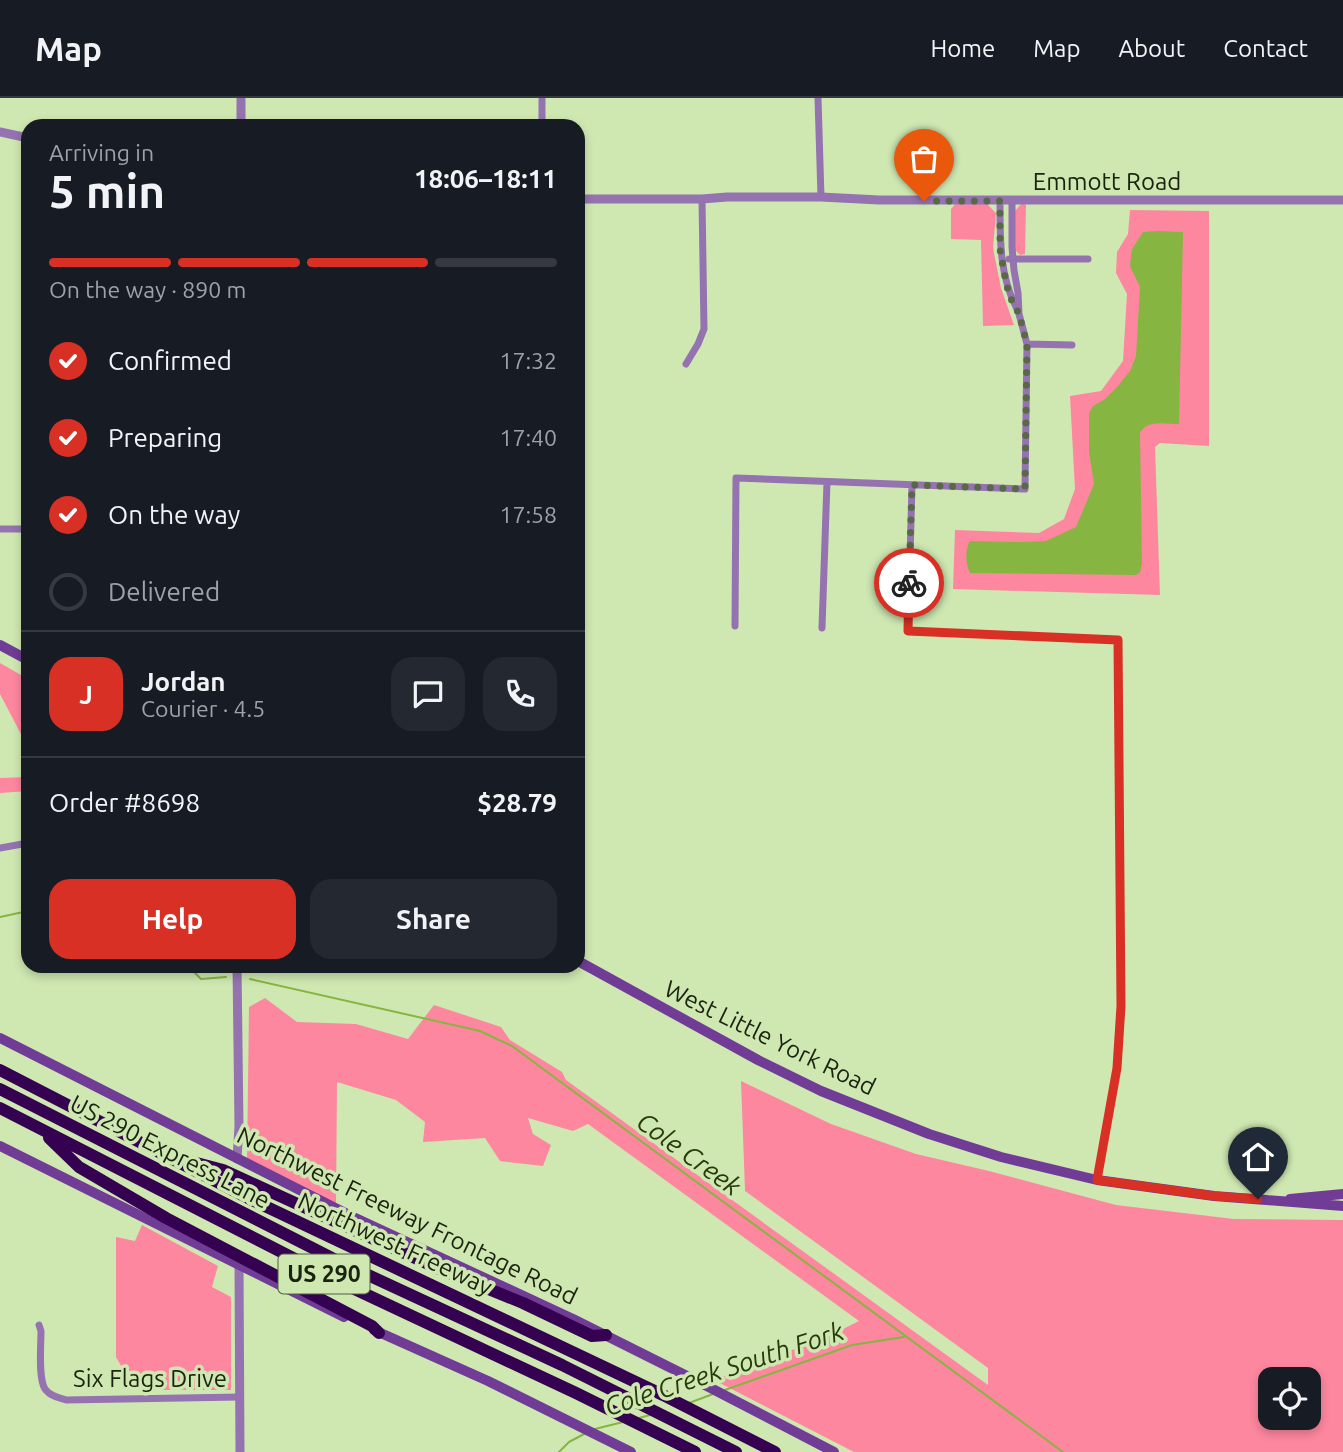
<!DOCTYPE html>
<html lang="en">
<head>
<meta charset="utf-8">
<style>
	body { margin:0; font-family:Ubuntu,sans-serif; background:#242831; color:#f1f3f6; height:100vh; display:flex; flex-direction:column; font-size:26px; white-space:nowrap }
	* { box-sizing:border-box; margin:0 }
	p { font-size:23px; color:#9ea1a6 }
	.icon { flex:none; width:38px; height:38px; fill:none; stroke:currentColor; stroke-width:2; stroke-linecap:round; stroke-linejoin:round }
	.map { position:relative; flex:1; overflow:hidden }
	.details { position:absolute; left:21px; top:21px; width:564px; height:854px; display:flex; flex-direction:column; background:#171b24; border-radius:21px; box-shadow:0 4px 10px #0003 }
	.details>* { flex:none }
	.controls { position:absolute; left:1258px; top:1269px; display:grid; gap:14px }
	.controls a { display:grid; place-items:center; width:63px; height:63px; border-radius:14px; background:#171b24; box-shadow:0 4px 10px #0003; font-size:35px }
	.pin { position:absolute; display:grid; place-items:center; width:60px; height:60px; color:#fff; margin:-72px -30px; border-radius:50% 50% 50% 0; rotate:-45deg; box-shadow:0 0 7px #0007 }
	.pin .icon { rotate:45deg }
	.courier { position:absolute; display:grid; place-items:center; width:70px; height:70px; margin:-35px; border:5px solid #d93025; border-radius:50%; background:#fff; color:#222; box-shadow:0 2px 9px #0007 }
	.overview em { font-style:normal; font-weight:600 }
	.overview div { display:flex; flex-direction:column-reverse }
	.overview { display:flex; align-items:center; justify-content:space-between; height:119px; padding:0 28px }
	h1 { font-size:46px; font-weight:600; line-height:52px }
	.bar { display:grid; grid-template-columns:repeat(4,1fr); gap:10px 7px; align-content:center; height:84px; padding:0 28px }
	.bar i { height:9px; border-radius:5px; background:#363941 }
	.bar .current { background:#d93025 }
	.bar p { grid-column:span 4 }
	.line { display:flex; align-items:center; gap:18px; padding:0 28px; border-top:2px solid #363941 }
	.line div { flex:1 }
	.round { display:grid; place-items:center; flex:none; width:74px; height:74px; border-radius:21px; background:#242831 }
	ol { padding:0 28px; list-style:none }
	li { display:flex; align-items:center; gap:21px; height:77px }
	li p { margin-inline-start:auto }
	li .icon { padding:7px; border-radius:50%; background:#d93025; color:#fff; stroke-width:4 }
	li:last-child { color:#9ea1a6 }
	li i { width:38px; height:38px; border:4px solid #363941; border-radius:50% }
	.cta { display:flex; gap:14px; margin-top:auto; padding:14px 28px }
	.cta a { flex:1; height:80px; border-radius:21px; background:#d93025; color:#fff; font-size:28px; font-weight:600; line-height:80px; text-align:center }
	.cta a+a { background:#242831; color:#f1f3f6 }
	header { display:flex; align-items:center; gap:42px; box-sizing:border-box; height:98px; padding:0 35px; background:#171b24; border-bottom:2px solid #363941 }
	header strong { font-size:33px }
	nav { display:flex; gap:38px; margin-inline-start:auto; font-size:24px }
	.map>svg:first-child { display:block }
	.green { fill:#fd879f; fill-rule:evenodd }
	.water { fill:#86b541 }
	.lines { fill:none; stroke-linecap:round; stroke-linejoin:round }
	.stream { stroke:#86b541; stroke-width:2 }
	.minor { stroke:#9473b0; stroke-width:7 }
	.tertiary { stroke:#9473b0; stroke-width:9 }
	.secondary { stroke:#703c96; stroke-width:10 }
	.motorway { stroke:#350251; stroke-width:12 }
	.done { stroke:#596848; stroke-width:7; stroke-dasharray:0 12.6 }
	.route { stroke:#d93025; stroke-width:9 }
	.labels { text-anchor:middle; stroke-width:7; stroke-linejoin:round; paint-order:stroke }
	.shield { fill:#cfe8b2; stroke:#505e40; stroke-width:2 }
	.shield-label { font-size:23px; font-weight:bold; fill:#1a230f }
	.street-label { font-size:24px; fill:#1a230f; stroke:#cfe8b2 }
	.water-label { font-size:26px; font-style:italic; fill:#283b0c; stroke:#cfe8b2 }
</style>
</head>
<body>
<header>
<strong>Map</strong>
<nav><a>Home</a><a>Map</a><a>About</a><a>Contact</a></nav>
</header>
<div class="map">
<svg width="1343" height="1354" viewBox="0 0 1343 1354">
	<rect width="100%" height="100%" fill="#cfe8b2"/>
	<path class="green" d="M958 103 987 106 996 115 993 150 1001 190 1014 227 983 228 981 142 951 141V111Z
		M1022 105 1026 107 1025 156 1020 157 1015 152V113Z
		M1130 112 1209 113V348L1160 345 1155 349 1160 497 953 491 955 432 1039 435 1064 421 1075 391 1070 298 1101 293 1123 263 1127 196 1116 175 1117 154 1128 136Z
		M0 565 28 581V641L23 640 0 596Z
		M28 679V693L0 695V680Z
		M265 900 297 924 356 926 408 941 434 907 501 929 510 942 562 974 566 982 988 1287V1270L745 1093 741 983 831 1026 916 1056 989 1073 1116 1107 1234 1121 1343 1122V1354H854L714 1282 831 1237 859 1223 588 1026 573 1033 528 1020 533 1036 551 1047 543 1068 500 1063 485 1040 423 1044 425 1024 396 1002 337 984 336 1106 247 1063 249 909ZM1270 1281H1309V1320H1270Z
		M142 1127 218 1168 212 1189 231 1199V1292H135L116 1259V1139L135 1143Z"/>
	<path class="water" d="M1158 133 1183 134 1179 326C1165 326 1147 321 1140 335L1142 466 1140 474 1136 477 970 475C965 465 965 451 970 443L1019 444 1046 443 1076 429 1094 386 1089 354V315L1093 308 1105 301 1118 288 1130 273 1136 258 1140 189 1130 168 1132 151 1143 134Z"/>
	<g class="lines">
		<path class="stream" d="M0 819 28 813
			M188 868 201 881 226 879
			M250 881 480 933 512 948 1063 1354
			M725 1292 852 1247 904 1239
			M689 1305 713 1296
			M639 1320 650 1317
			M595 1331 623 1324
			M559 1354 569 1344 586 1335"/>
		<path class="minor" d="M542 0V28
			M818 0 821 99
			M1000 103C1000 140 999 177 1017 211
			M1009 161H1088
			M1027 246 1072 247
			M686 266 698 246 704 231 702 101
			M912 387 908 533 1118 542 1121 908 1117 970 1097 1082
			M0 431H28
			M735 528 736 380 1025 391 1027 246 1019 216 1018 195 1014 172 1012 149V103
			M822 530 827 384
			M0 750 28 745
			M39 1227 41 1233C41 1247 38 1280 45 1291 50 1298 59 1300 66 1302L240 1299"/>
		<path class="tertiary" d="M241 0V28
			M0 34 28 40
			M578 101H702L727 99H821L879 102H1343
			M237 868 239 1028 237 1061
			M239 1168 240 1354"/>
		<path class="secondary" d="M0 547 28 562
			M578 863 758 962 821 993 929 1036 1001 1059 1097 1082 1214 1098 1343 1108
			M0 940 351 1118 573 1221 701 1285 834 1354
			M0 1048 344 1219
			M1290 1101 1343 1096
			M374 1232 488 1283 631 1354"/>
		<path class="motorway" d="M0 972 248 1100 663 1297 775 1354
			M0 991 340 1164 562 1267 736 1354
			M0 1010 346 1187 576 1295 695 1354
			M49 1040 79 1069 166 1120 372 1228 379 1235
			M189 1063 223 1072 437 1170 523 1205 592 1238 606 1237"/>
	</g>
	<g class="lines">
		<path class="done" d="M909 485 912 387 1025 391 1027 246 1019 216 1009 197 1004 174 1000 151V103H924"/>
		<path class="route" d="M909 485 908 533 1118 542 1121 908 1117 970 1097 1082 1214 1098 1258 1101"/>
	</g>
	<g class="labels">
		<rect class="shield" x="278.5" y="1156.5" width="91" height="39" rx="5"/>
		<g class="shield-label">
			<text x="324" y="1184">US 290</text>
		</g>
		<g class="street-label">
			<text x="1107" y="92">Emmott Road</text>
			<text transform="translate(770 940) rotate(26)" y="8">West Little York Road</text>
			<text transform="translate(170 1054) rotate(27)" y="8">US 290 Express Lane</text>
			<text transform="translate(407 1118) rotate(26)" y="8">Northwest Freeway Frontage Road</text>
			<text transform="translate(395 1146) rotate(25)" y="8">Northwest Freeway</text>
			<text x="150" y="1289">Six Flags Drive</text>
		</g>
		<g class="water-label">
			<text transform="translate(689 1056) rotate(36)" y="9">Cole Creek</text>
			<text transform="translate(724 1271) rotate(-18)" y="9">Cole Creek South Fork</text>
		</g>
	</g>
</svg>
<div class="controls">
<a><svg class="icon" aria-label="locate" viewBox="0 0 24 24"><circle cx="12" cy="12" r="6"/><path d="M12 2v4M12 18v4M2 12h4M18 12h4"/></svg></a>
</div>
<div class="pin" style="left:924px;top:103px;background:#ea580c"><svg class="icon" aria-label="bag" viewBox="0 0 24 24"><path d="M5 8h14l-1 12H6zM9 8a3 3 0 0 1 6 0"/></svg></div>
<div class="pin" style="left:1258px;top:1101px;background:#1f2937"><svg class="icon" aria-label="home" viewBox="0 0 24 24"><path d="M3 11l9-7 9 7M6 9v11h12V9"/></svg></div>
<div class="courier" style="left:909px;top:485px"><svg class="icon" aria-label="bike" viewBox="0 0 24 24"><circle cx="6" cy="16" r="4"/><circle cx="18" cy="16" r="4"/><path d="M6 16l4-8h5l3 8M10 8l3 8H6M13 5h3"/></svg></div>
<section class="details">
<div class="overview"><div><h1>5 min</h1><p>Arriving in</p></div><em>18:06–18:11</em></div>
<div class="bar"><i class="current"></i><i class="current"></i><i class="current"></i><i></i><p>On the way · 890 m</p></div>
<ol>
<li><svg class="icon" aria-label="check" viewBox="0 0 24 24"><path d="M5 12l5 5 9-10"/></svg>Confirmed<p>17:32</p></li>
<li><svg class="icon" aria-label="check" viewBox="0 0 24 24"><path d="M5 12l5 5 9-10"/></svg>Preparing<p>17:40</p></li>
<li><svg class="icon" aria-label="check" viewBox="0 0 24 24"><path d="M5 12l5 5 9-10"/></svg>On the way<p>17:58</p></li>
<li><i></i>Delivered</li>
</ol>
<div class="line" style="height:126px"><b class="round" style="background:#d93025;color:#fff">J</b><div><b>Jordan</b><p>Courier · 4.5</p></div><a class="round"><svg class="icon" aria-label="chat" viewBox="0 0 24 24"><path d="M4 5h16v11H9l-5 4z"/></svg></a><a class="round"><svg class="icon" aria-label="phone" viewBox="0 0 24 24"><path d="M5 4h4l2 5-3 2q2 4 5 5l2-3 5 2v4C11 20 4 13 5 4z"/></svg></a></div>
<div class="line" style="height:91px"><div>Order #8698</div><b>$28.79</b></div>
<div class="cta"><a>Help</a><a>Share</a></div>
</section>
</div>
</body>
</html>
